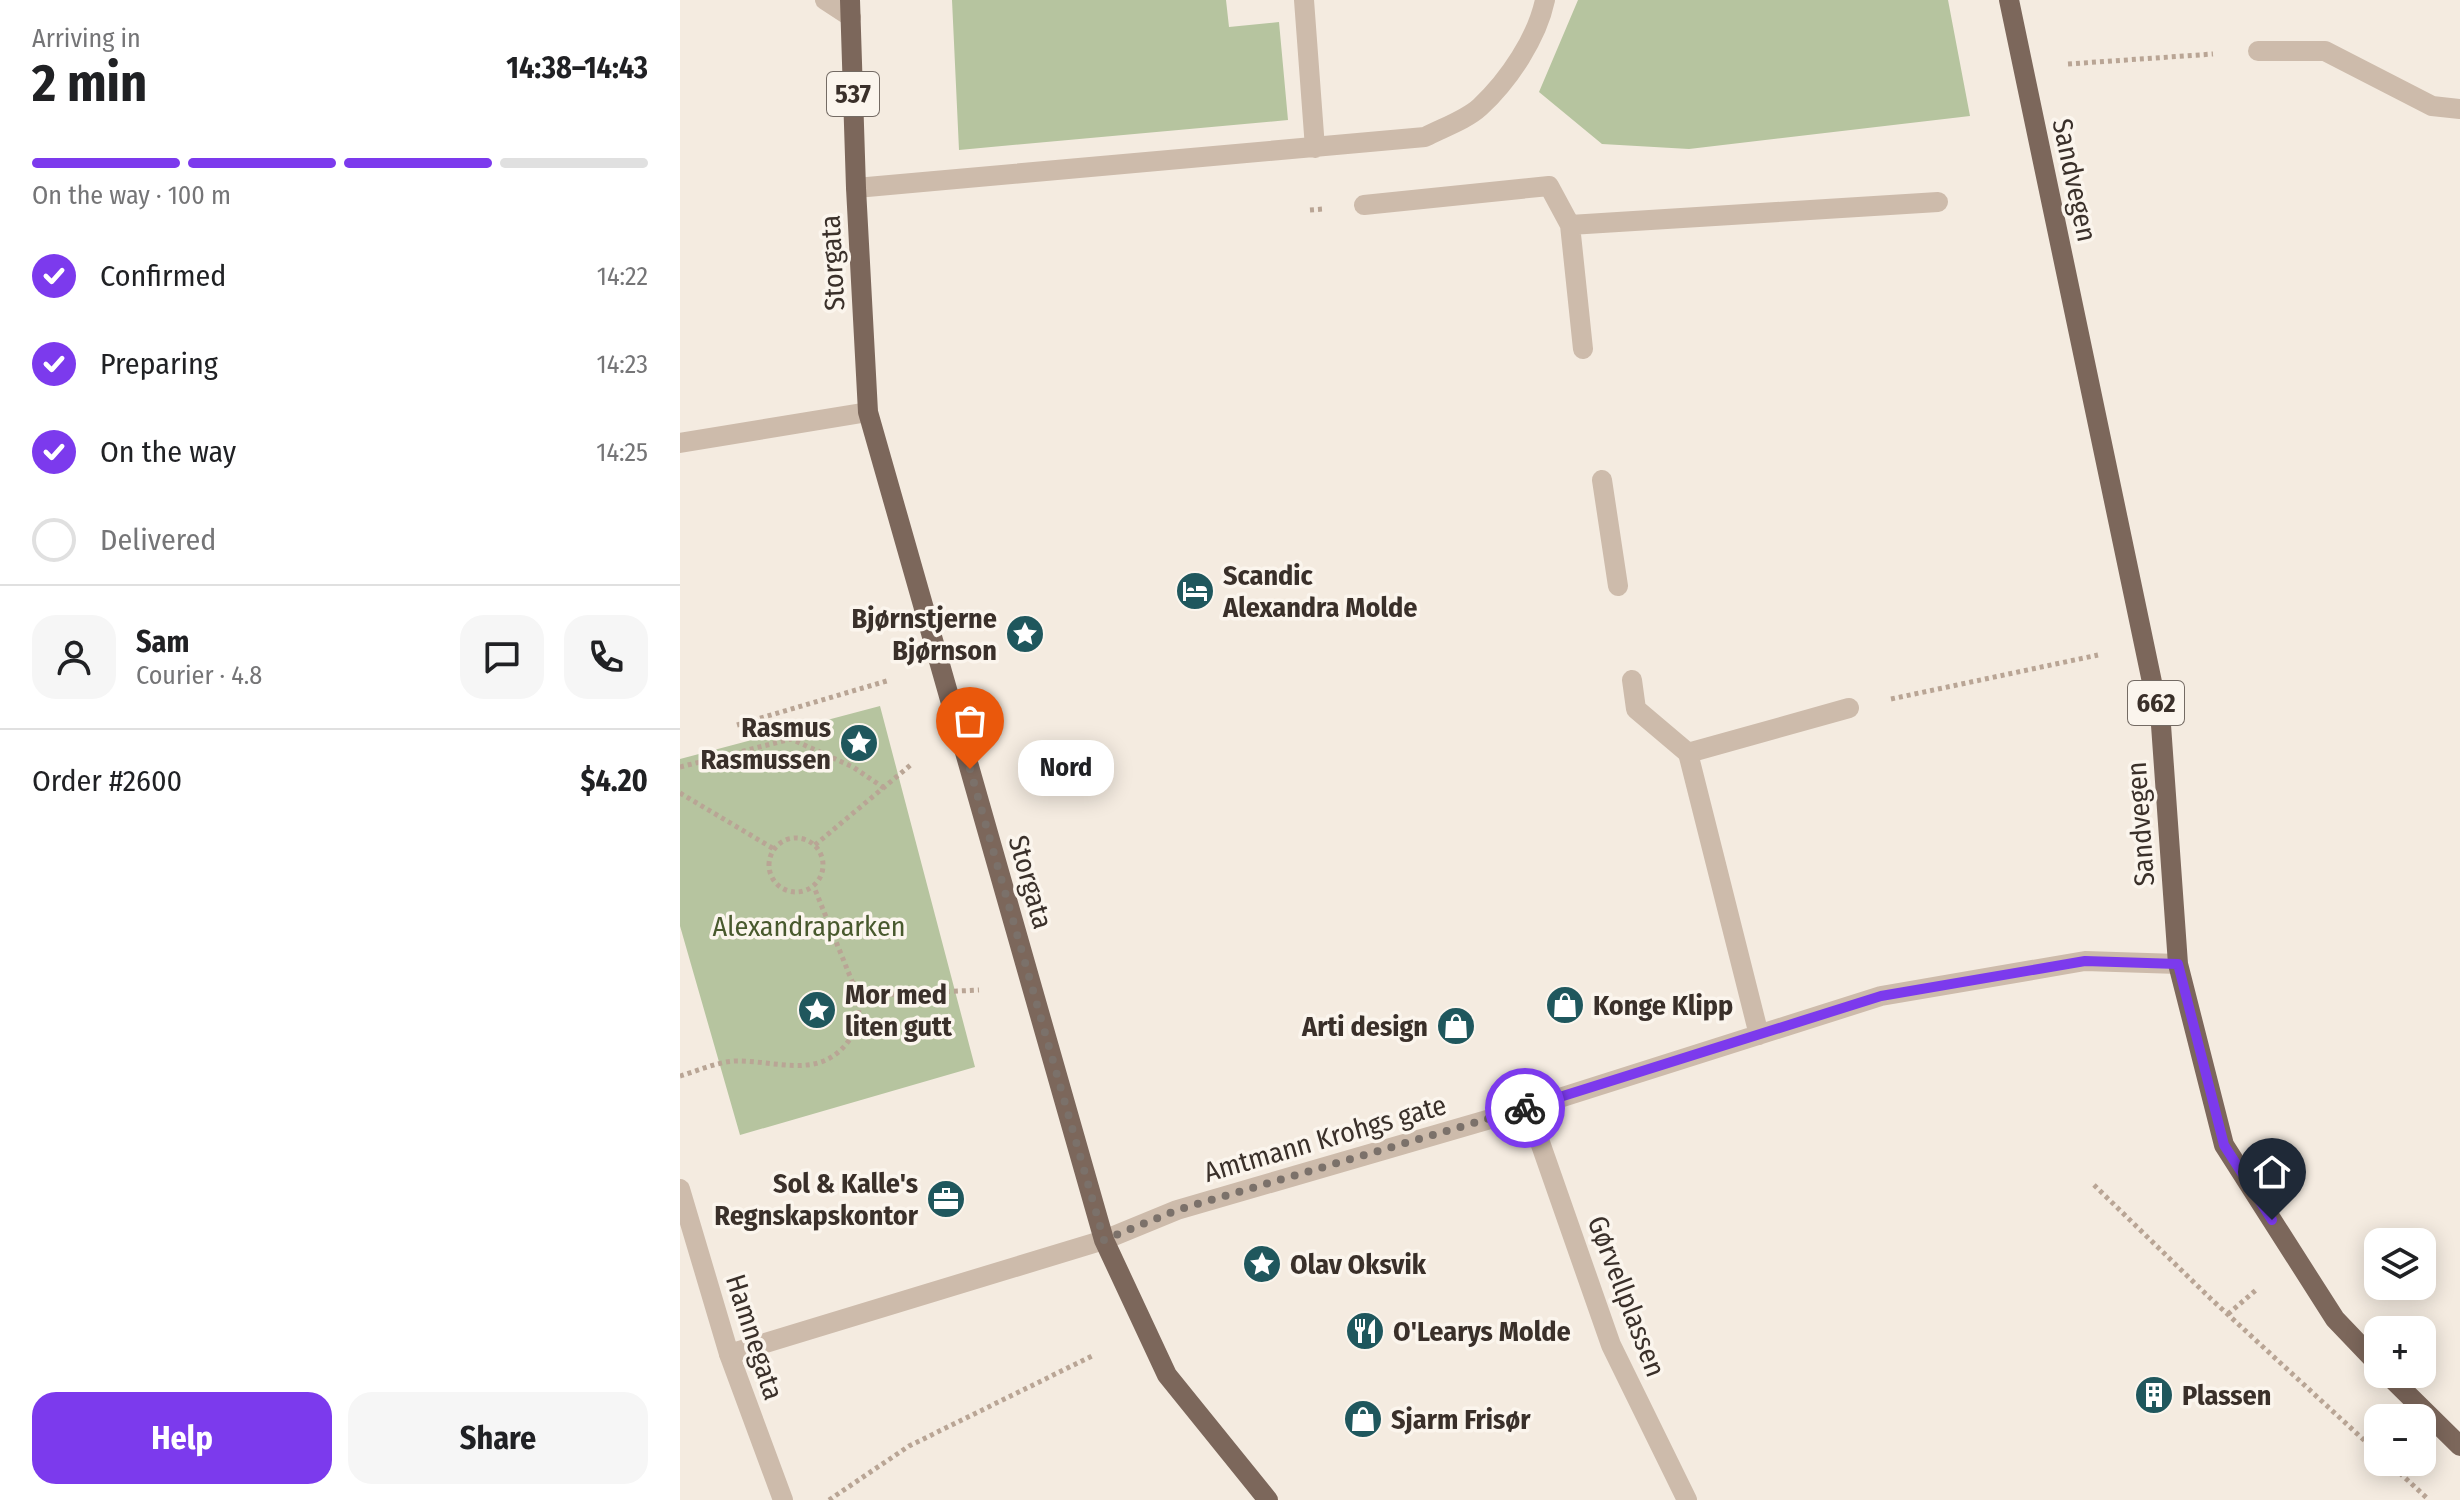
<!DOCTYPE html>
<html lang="en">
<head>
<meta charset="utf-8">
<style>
	body { margin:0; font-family:"Fira Sans Condensed",sans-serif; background:#f6f6f6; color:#202124; height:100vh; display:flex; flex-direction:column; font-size:30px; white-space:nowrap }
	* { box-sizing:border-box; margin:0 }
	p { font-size:26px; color:#757577 }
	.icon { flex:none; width:44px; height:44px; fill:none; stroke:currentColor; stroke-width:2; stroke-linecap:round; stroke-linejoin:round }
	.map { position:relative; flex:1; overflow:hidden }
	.details { display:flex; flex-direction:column; background:#fff; width:680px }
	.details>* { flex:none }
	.tools { position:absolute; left:1684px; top:1228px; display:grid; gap:16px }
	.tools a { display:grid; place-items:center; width:72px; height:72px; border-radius:16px; background:#fff; box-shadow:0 4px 20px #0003; font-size:40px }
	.pin { position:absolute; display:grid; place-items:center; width:68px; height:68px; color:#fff; margin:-82px -34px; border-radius:50% 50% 50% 0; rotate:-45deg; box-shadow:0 0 8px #0007 }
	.pin .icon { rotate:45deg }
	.courier { position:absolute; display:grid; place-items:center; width:80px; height:80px; margin:-40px; border:6px solid #7c3aed; border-radius:50%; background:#fff; color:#222; box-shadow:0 2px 10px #0007 }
	.bubble { position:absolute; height:56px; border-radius:24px; background:#fff; box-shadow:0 4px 20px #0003; font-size:26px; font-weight:700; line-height:56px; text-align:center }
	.headline em { font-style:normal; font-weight:700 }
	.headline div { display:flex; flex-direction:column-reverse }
	.headline { display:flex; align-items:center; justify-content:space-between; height:136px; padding:0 32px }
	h1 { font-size:52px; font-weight:700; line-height:60px }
	.bar { display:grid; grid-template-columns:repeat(4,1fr); gap:12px 8px; align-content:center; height:96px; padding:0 32px }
	.bar i { height:10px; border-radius:6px; background:#e0e0e0 }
	.bar .on { background:#7c3aed }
	.bar p { grid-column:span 4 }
	.line { display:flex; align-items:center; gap:20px; padding:0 32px; border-top:2px solid #e0e0e0 }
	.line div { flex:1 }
	.round { display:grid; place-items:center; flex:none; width:84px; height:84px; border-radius:24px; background:#f6f6f6 }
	ol { padding:0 32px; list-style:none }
	li { display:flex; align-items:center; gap:24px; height:88px }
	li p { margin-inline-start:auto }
	li .icon { padding:8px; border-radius:50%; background:#7c3aed; color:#fff; stroke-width:4 }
	li:last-child { color:#757577 }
	li i { width:44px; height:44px; border:4px solid #e0e0e0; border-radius:50% }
	.button { display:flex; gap:16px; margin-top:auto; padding:16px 32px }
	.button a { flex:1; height:92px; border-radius:24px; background:#7c3aed; color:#fff; font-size:32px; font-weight:700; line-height:92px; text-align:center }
	.button a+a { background:#f6f6f6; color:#202124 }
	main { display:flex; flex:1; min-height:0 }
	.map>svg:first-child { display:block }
	.green { fill:#b6c49f }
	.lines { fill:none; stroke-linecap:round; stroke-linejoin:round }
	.path { stroke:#b9a595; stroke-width:5; stroke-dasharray:4 4; stroke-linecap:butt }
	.lane { stroke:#cdbbab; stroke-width:20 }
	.street { stroke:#cdbbab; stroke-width:20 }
	.primary { stroke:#7c675b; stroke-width:20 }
	.done { stroke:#7b716a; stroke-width:8; stroke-dasharray:0 14.4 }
	.route { stroke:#7c3aed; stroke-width:10 }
	.labels { text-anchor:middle; stroke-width:7; stroke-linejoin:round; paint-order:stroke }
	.shield { fill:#fbf5ed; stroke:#746b64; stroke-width:2 }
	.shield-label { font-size:26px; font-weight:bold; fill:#3a302a }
	.street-label { font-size:28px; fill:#3a302a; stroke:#fbf5ed }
	.poi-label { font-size:28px; font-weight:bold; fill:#3a302a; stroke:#fbf5ed; text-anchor:start }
	.park-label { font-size:28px; fill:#48592d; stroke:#fbf5ed }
</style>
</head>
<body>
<main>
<section class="details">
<div class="headline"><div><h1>2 min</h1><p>Arriving in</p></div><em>14:38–14:43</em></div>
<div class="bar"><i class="on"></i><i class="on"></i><i class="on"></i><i></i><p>On the way · 100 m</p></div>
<ol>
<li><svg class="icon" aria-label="check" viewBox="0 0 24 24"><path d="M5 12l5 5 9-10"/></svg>Confirmed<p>14:22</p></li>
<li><svg class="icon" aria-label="check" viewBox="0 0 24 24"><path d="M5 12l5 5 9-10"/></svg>Preparing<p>14:23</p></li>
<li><svg class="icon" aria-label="check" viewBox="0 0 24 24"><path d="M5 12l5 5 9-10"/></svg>On the way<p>14:25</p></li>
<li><i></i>Delivered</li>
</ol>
<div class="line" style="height:144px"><a class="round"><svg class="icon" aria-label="person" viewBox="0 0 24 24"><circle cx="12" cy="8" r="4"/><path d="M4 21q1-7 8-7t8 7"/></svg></a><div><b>Sam</b><p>Courier · 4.8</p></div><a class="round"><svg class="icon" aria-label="chat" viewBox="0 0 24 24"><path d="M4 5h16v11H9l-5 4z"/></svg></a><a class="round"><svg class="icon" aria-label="phone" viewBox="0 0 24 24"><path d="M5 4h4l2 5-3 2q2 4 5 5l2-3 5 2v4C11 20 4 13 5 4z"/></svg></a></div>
<div class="line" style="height:104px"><div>Order #2600</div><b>$4.20</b></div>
<div class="button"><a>Help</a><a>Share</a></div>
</section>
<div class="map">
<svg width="1780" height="1500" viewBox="0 0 1780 1500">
	<rect width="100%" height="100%" fill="#f4ebe0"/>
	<path class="green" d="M272 0H546L549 27 599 22 608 120 279 150Z
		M898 0H1268L1290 116 1009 149 922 144 859 92Z
		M200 706 295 1067 60 1135 0 926V759Z"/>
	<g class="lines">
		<path class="path" d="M1388 64 1533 54
			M630 210 643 209
			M1211 699 1418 655
			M57 725 210 680
			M0 767 111 739 173 767 204 788
			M0 793 94 849
			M89 865a27 27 0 1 1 54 0a27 27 0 1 1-54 0Z
			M135 845 233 763
			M178 996 299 990
			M0 1076C17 1071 37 1062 55 1061 95 1060 138 1080 167 1043 179 1029 180 1014 178 996L134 887
			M1414 1185 1530 1298 1698 1453
			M1548 1314 1576 1290
			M1708 1462 1749 1500
			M149 1500 229 1446 414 1355"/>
		<path class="lane" d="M145 0 171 17
			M624 0 635 148
			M1578 51H1645L1752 106 1780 109
			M176 188 745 137C762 128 786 120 800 107 829 80 857 38 865 0
			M684 205 869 186 890 225 903 349
			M890 225 1258 202
			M922 480 938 586
			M952 680 956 709 1008 753 1169 708
			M49 1354 103 1500"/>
		<path class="street" d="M0 443 188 412
			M1008 753 1079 1035
			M848 1108 931 1345 1007 1500
			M0 1189 49 1354 424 1240 497 1210 848 1108 1201 996 1405 961 1498 964"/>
		<path class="primary" d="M170 0 176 188 188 412 424 1240 487 1375 588 1500
			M1329 0 1481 725 1498 964 1544 1145 1655 1319 1698 1364
			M1707 1374 1780 1446"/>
	</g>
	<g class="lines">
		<path class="done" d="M290 769 424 1240 497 1210 845 1108"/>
		<path class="route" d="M845 1108 1201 996 1405 961 1498 964 1544 1145 1592 1220"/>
	</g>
	<defs>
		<symbol id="hotel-disc" viewBox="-11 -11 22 22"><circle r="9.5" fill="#1f575d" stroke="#fbf5ed"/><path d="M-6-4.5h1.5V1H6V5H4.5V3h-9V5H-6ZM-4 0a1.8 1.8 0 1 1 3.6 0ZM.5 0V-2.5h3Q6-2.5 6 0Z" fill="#fff"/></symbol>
		<symbol id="sight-disc" viewBox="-11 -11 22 22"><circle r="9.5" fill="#1f575d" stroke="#fbf5ed"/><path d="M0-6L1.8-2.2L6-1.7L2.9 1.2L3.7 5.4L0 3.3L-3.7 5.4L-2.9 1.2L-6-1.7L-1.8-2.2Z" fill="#fff"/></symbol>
		<symbol id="shop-disc" viewBox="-11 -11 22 22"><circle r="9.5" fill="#1f575d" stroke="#fbf5ed"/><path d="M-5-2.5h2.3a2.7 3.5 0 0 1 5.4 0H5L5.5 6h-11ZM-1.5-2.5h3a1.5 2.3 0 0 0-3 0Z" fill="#fff"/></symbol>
		<symbol id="office-disc" viewBox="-11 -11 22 22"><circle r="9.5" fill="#1f575d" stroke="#fbf5ed"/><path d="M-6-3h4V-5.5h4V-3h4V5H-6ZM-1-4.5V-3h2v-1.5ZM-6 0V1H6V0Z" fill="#fff"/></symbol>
		<symbol id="restaurant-disc" viewBox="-11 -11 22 22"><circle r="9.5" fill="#1f575d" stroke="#fbf5ed"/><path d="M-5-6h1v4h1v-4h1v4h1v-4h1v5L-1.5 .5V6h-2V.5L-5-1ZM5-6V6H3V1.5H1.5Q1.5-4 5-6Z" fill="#fff"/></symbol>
		<symbol id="building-disc" viewBox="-11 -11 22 22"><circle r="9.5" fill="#1f575d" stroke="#fbf5ed"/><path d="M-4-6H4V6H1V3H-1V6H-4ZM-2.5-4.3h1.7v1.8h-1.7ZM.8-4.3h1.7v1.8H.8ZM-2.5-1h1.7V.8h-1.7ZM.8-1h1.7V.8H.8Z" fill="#fff"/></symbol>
	</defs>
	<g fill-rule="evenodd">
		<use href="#hotel-disc" x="493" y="569" width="44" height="44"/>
		<use href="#sight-disc" x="323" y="612" width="44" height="44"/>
		<use href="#sight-disc" x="157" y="721" width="44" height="44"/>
		<use href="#shop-disc" x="863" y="983" width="44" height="44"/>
		<use href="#sight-disc" x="115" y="988" width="44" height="44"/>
		<use href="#shop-disc" x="754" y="1004" width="44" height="44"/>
		<use href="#office-disc" x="244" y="1177" width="44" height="44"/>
		<use href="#sight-disc" x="560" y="1242" width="44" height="44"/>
		<use href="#restaurant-disc" x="663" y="1309" width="44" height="44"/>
		<use href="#building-disc" x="1452" y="1373" width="44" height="44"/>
		<use href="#shop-disc" x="661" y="1397" width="44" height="44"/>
	</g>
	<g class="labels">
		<g class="shield">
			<rect x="147" y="72" width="52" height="44" rx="6"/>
			<rect x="1448" y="681" width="56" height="44" rx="6"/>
		</g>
		<g class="shield-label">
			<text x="173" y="103">537</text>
			<text x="1476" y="712">662</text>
		</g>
		<g class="street-label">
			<text transform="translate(1395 180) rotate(78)" y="10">Sandvegen</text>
			<text transform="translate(152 263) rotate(-93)" y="10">Storgata</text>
			<text transform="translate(1460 824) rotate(-94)" y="10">Sandvegen</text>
			<text transform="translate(351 882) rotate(74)" y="10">Storgata</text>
			<text transform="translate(645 1138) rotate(-16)" y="10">Amtmann Krohgs gate</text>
			<text transform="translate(947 1296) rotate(69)" y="10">Gørvellplassen</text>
			<text transform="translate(75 1337) rotate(72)" y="10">Hamnegata</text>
		</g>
		<g class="poi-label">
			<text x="543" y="585">Scandic<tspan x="543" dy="32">Alexandra Molde</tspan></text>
			<text x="317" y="628" text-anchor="end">Bjørnstjerne<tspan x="317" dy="32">Bjørnson</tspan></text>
			<text x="151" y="737" text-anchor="end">Rasmus<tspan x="151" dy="32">Rasmussen</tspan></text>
			<text x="165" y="1004">Mor med<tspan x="165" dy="32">liten gutt</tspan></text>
			<text x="913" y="1015">Konge Klipp</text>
			<text x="748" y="1036" text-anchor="end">Arti design</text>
			<text x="238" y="1193" text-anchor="end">Sol &amp; Kalle's<tspan x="238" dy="32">Regnskapskontor</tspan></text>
			<text x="610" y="1274">Olav Oksvik</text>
			<text x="713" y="1341">O'Learys Molde</text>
			<text x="1502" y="1405">Plassen</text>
			<text x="711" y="1429">Sjarm Frisør</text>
		</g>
		<g class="park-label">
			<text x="129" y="936">Alexandraparken</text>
		</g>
	</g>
</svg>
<div class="tools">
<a><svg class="icon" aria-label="layers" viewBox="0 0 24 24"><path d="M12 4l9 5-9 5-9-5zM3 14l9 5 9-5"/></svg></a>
<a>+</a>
<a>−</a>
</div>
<div class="pin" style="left:290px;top:769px;background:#ea580c"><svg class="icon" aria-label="bag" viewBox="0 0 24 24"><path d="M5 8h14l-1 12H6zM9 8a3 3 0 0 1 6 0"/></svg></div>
<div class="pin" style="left:1592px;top:1220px;background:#1f2937"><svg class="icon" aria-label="home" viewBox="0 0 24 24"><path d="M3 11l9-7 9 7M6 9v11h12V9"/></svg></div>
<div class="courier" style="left:845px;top:1108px"><svg class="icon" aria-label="bike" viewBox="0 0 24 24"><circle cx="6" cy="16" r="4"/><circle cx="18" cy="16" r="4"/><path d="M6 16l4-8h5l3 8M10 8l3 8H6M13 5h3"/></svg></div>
<div class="bubble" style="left:338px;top:740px;width:96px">Nord</div>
</div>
</main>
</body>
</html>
